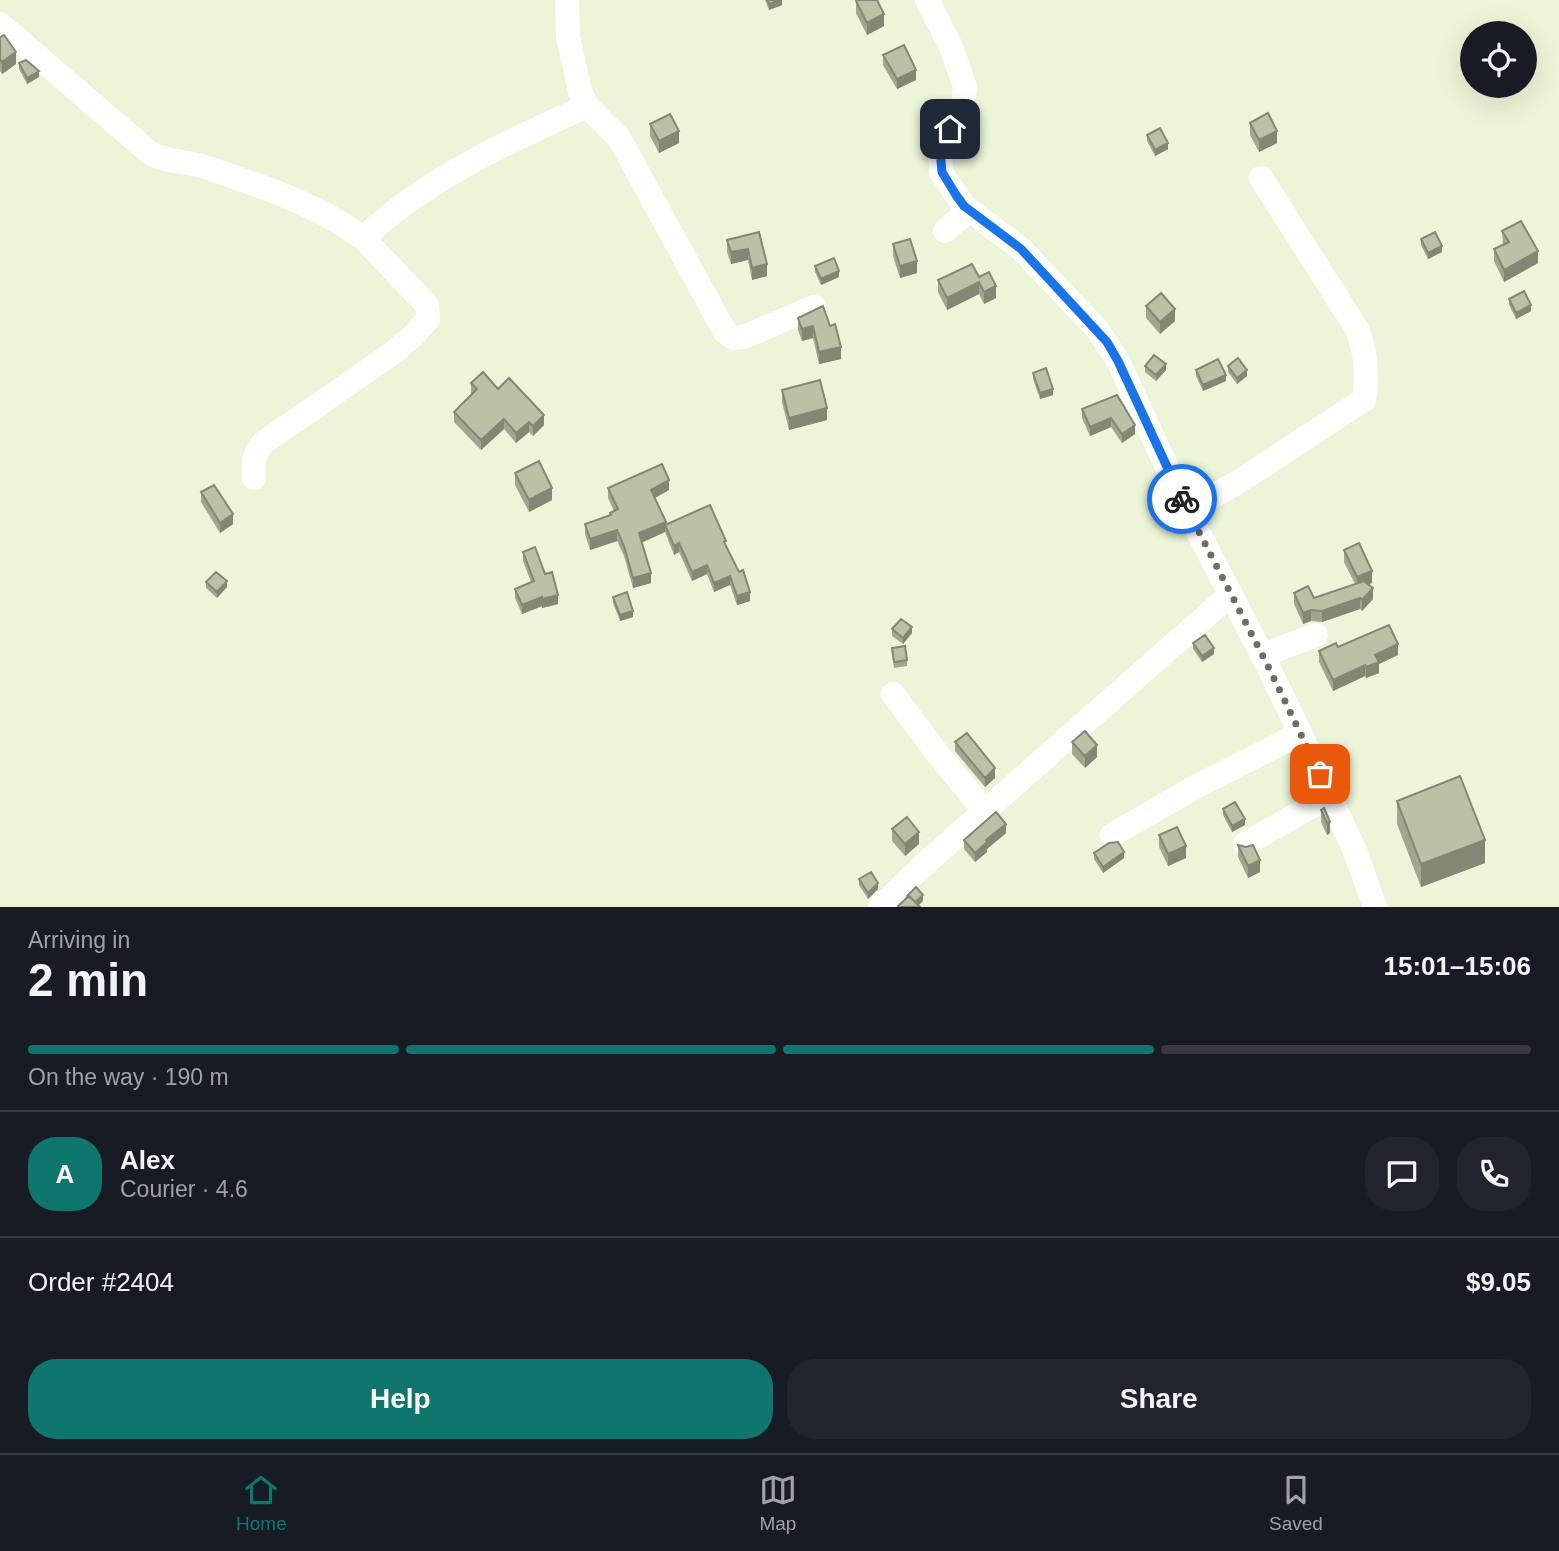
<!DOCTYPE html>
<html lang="en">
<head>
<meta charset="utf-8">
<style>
	body { margin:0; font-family:Helvetica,sans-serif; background:#20242c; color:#f1f3f6; height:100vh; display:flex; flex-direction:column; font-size:26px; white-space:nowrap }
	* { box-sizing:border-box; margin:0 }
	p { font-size:23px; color:#9ea1a6 }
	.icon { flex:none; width:38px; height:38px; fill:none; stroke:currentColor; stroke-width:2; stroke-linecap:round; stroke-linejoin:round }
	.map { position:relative; height:907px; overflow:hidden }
	.details { display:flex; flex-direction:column; background:#171b24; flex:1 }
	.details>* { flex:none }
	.controls { position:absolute; left:1460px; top:21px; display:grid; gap:14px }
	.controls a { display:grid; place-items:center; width:77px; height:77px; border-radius:50%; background:#171b24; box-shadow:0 7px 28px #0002; font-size:35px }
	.pin { position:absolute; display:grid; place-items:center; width:60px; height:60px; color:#fff; margin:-30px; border-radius:14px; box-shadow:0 4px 10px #0006 }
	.courier { position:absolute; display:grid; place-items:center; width:70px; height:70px; margin:-35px; border:5px solid #1a73e8; border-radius:50%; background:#fff; color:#222; box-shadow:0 2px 9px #0007 }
	.headline em { font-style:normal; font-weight:700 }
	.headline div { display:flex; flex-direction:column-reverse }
	.headline { display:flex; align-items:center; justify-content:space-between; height:119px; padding:0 28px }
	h1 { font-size:46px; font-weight:700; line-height:52px }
	.bar { display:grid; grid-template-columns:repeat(4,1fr); gap:10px 7px; align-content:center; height:84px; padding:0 28px }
	.bar i { height:9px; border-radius:5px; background:#363941 }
	.bar .current { background:#0f766e }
	.bar p { grid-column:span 4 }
	.line { display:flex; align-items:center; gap:18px; padding:0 28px; border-top:2px solid #363941 }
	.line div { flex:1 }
	.round { display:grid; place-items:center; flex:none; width:74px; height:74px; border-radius:28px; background:#20242c }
	.action { display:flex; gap:14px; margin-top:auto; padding:14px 28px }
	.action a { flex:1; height:80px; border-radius:28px; background:#0f766e; color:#fff; font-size:28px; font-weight:700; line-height:80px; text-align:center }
	.action a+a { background:#20242c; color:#f1f3f6 }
	.dock { display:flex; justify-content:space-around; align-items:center; height:98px; border-top:2px solid #363941; background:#171b24; font-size:19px; color:#9ea1a6 }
	.dock a { display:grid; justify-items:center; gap:4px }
	.dock .current { color:#0f766e }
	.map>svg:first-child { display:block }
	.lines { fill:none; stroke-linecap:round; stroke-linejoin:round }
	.minor { stroke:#fff; stroke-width:24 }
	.wall { fill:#a0a78f }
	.shaded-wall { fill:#828874 }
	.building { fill:#bac2a6; stroke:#828874; stroke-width:2 }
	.done { stroke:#6c705f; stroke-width:7; stroke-dasharray:0 12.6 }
	.route { stroke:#1a73e8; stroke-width:9 }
</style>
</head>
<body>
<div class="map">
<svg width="1559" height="907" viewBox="0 0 1559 907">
	<rect width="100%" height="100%" fill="#edf5d8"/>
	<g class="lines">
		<path class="minor" d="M567 0 568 37 580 91 587 106 619 138 725 332 733 338 744 337 814 307
			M927 0 951 47 965 87 962 116 950 129 940 150 941 172 964 206 1021 249 1097 329 1118 361 1187 511 1268 666 1309 752 1355 851 1375 907
			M0 24 150 153C166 162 184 161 202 166 258 185 315 203 363 238
			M945 231 960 218 964 206
			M254 478C253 464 253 454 263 443L390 355 413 336 428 319 427 305 363 238C428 178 507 142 587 106
			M1187 511 1238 482 1364 400C1369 375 1366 353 1357 329L1261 178
			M1263 655 1316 635
			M893 694 940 757 985 811
			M1112 835 1197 786 1300 734
			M1245 844 1330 796
			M880 907 928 861 1231 594"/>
	</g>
	<path class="wall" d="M765 0H782V5L769 10Z
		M856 1 884 26 867 35 856 13Z
		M0 37 16 64 2 74 0 71Z
		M883 55 916 80 897 89 883 65Z
		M19 63 39 77 27 84 19 69Z
		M1250 123 1277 143 1259 152 1250 135Z
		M650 124 679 143 659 153 650 136Z
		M1147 135 1168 149 1155 156 1147 141Z
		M1502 231 1538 263 1504 282 1494 261V249L1503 245Z
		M759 232 767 276 752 280 748 260 731 264 727 252V240Z
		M1421 239 1442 252 1428 259 1421 245Z
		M893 244 917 273 900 278 893 256Z
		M815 266 839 277 821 285 815 272Z
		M979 277 996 298 984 304 979 294 947 310 938 292V280Z
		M1509 299 1531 311 1516 319 1509 305Z
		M1146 306 1175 321 1160 334 1146 318Z
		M798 318 830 326 841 359 819 364 813 338 802 341 798 330Z
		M1145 366 1166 370 1156 381 1145 372Z
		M1228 366 1247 376 1237 384 1228 372Z
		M1196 370 1226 381 1203 391 1196 376Z
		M1033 373 1053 395 1040 399 1033 379Z
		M471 383 498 389 544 425 533 436 529 432 516 443 504 429 481 450 454 422V412L473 394 471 393Z
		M782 390 827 420 789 430 782 402Z
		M1117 395 1135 434 1122 443 1111 427 1090 436 1082 418V409Z
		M515 473 552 500 529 512 515 485Z
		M608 488 669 490 655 498 666 524 726 545 750 601 737 605 730 585 714 592 707 574 692 581 679 552 674 555 665 532 642 542 651 583 633 588 624 556 617 541 590 550 585 534V524L610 516V513L614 511 608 498Z
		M201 492 233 524 220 533 201 502Z
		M1344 550 1372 583 1368 584 1373 599 1362 611 1360 609 1322 622 1311 621 1303 624 1294 604V593L1314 598 1355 584 1344 562Z
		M523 552 545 574 558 604 542 608V606L522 614 515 598V589L531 582 523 561Z
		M206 582 227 587 217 598 206 588Z
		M613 597 633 617 620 621 613 603Z
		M892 629 912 633 903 644 892 636Z
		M1193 643 1214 654 1202 662 1193 649Z
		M1338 647 1398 655 1379 664V673L1366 678 1365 676 1333 691 1319 662V651Z
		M892 648 907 660V666L894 668Z
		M955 742 995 778 985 787 955 751Z
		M1072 742 1097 757 1085 768 1072 754Z
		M1397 801 1485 863 1421 887 1397 824Z
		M1223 809 1245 825 1232 832 1223 815Z
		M1321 810 1330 822V833L1327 835 1321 822Z
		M892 829 919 844 905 856 892 841Z
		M1006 833 987 849V852L975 862 964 849V840Z
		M1159 835 1186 858 1168 866 1159 847Z
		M1238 845 1260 872 1248 878 1238 857Z
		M1094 853 1124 858 1103 873 1094 859Z
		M859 879 878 889 868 899 859 885Z"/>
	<path class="shaded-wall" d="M780 0H782V5L769 10V4Z
		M884 14V26L867 35V23Z
		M16 52V64L2 74V62Z
		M916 70V80L897 89V79Z
		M39 71V77L27 84V78Z
		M679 131V143L659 153V141Z
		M1277 131V143L1259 152V140Z
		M1168 143V149L1155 156V150Z
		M1442 246V252L1428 259V253Z
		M748 249V260L731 264V252Z
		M1538 251V263L1504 282V270Z
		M917 261V273L900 278V266Z
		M767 264V276L752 280V268Z
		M839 271V277L821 285V279Z
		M979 282V294L947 310V298Z
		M996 286V298L984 304V292Z
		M1531 305V311L1516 319V313Z
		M1175 309V321L1160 334V322Z
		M813 326V338L802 341V329Z
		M841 347V359L819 364V352Z
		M1166 364V370L1156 381V375Z
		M1247 370V376L1237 384V378Z
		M1226 375V381L1203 391V385Z
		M1053 389V395L1040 399V393Z
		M827 408V420L789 430V418Z
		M544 415V425L533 436V426Z
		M1111 418V427L1090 436V427Z
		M504 419V429L481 450V440Z
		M529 422V432L516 443V433Z
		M1135 425V434L1122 443V434Z
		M669 480V490L651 500V490Z
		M552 488V500L529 512V500Z
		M233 514V524L220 533V523Z
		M666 522 665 532 639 544V533Z
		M617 530V541L590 550V539Z
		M679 543V552L674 555V546Z
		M707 565V574L692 581V572Z
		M1372 571V583L1357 589V577Z
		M651 573V583L633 588V578Z
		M730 576V585L714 592V583Z
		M227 581V587L217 598V592Z
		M1373 588V599L1362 611V600Z
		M750 592V601L737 605V596Z
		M558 595V604L542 608V599Z
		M542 597V606L522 614V605Z
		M1360 598V609L1322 622V611Z
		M1311 610V621L1303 624V613Z
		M633 611V617L620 621V615Z
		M912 627V633L903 644V638Z
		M1398 644V655L1379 664V673L1366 678V667L1375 655Z
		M1214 648V654L1202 662V656Z
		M1365 665V676L1333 691V680Z
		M1097 745V757L1085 768V756Z
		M995 768V778L985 787V778Z
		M1245 819V825L1232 832V826Z
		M1330 822V833L1327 835V823Z
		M1006 824V833L987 849V852L975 862V853L986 840Z
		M919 832V844L905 856V844Z
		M1485 840V863L1421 887V864Z
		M1186 846V858L1168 866V854Z
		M1124 852V858L1103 873V867Z
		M1260 860V872L1248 878V866Z
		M878 883V889L868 899V893Z
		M923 895V901L917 907 914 904Z"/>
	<path class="building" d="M767 0H780L769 4Z
		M857 0H877L884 14 867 23 856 1Z
		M4 35 16 52 2 62 0 59V37Z
		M904 45 916 70 897 79 883 55Z
		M26 60 39 71 27 78 19 63Z
		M1268 113 1277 131 1259 140 1250 123Z
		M670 114 679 131 659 141 650 124Z
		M1160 128 1168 143 1155 150 1147 135Z
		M1521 221 1538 251 1504 270 1494 249 1509 242 1502 231Z
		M759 232 767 264 752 268 748 249 731 252 727 240Z
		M1435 232 1442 246 1428 253 1421 239Z
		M910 239 917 261 900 266 893 244Z
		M834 258 839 271 821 279 815 266Z
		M972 264 979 277 989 272 996 286 984 292 979 282 947 298 938 280Z
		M1524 291 1531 305 1516 313 1509 299Z
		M1161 293 1175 309 1160 322 1146 306Z
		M823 306 830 326 835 324 841 347 819 352 813 326 802 329 798 318Z
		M1154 355 1166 364 1156 375 1145 366Z
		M1238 358 1247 370 1237 378 1228 366Z
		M1218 359 1226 375 1203 385 1196 370Z
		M1046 368 1053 389 1040 393 1033 373Z
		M483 372 498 389 509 378 544 415 533 426 529 422 516 433 504 419 481 440 454 412 477 389 471 383Z
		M820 380 827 408 789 418 782 390Z
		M1117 395 1135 425 1122 434 1111 418 1090 427 1082 409Z
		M539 461 552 488 529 500 515 473Z
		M662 464 669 480 651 490 666 522 639 533 651 573 633 578 624 546 617 530 590 539 585 524 611 515 610 513 618 509 608 488Z
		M214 485 233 514 220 523 201 492Z
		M710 505 726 541 724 542 739 572 743 570 750 592 737 596 730 576 714 583 707 565 692 572 679 543 674 546 665 525Z
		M1359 543 1372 571 1357 577 1344 550Z
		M535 547 545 574 552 572 558 595 542 599V597L522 605 515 589 534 581 523 552Z
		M216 572 227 581 217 592 206 582Z
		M1364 581 1373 588 1362 600 1360 598 1322 611 1311 610 1303 613 1294 593 1308 586 1314 598Z
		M627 592 633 611 620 615 613 597Z
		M901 619 912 627 903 638 892 629Z
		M1389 625 1398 644 1375 655 1379 662 1366 667 1365 665 1333 680 1319 651 1336 643 1338 647Z
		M1205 635 1214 648 1202 656 1193 643Z
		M905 646 907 660 894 662 892 648Z
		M1085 731 1097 745 1085 756 1072 742Z
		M967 733 995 768 985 778 955 742Z
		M1460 776 1485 840 1421 864 1397 801Z
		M1235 802 1245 819 1232 826 1223 809Z
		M1324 808 1330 822 1327 823 1321 810Z
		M996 812 1006 824 986 840 987 842 975 853 964 840Z
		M907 817 919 832 905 844 892 829Z
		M1177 827 1186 846 1168 854 1159 835Z
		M1118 842 1124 852 1103 867 1094 853 1109 843Z
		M1238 845 1246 847 1253 845 1260 860 1248 866Z
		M871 872 878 883 868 893 859 879Z
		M916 887 923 895 915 902 909 896 908 897 907 896Z
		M909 896 920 907H899L898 906Z"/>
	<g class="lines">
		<path class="done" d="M1182 499 1268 666 1320 774"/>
		<path class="route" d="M950 129 940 149 942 172 956 195 964 206 1021 249 1107 342 1118 361 1182 499"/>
	</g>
</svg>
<div class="controls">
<a><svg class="icon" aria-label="locate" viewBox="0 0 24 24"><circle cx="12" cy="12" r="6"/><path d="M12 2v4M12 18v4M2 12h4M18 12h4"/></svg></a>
</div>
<div class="pin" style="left:1320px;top:774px;background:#ea580c"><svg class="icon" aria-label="bag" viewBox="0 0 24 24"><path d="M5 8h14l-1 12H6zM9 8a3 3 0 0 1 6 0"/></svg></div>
<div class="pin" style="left:950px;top:129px;background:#1f2937"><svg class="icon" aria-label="home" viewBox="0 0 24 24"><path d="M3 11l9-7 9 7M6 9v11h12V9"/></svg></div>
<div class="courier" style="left:1182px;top:499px"><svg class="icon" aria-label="bike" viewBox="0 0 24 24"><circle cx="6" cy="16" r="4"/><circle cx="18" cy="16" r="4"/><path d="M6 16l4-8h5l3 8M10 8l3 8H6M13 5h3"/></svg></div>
</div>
<section class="details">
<div class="headline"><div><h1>2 min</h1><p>Arriving in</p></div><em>15:01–15:06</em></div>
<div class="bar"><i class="current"></i><i class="current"></i><i class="current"></i><i></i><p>On the way · 190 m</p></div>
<div class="line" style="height:126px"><b class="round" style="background:#0f766e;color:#fff">A</b><div><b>Alex</b><p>Courier · 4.6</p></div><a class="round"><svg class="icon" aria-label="chat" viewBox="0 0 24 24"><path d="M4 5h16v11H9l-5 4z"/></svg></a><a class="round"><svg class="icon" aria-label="phone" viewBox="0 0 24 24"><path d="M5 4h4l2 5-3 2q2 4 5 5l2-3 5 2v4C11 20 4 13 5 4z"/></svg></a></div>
<div class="line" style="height:91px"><div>Order #2404</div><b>$9.05</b></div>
<div class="action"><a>Help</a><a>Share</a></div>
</section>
<nav class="dock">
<a class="current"><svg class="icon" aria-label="home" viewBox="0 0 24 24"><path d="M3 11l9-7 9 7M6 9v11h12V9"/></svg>Home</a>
<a><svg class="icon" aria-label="map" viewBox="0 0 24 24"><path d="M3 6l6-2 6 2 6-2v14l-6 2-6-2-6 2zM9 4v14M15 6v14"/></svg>Map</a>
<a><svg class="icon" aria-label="saved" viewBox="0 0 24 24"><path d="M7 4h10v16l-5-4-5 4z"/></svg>Saved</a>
</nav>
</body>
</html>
